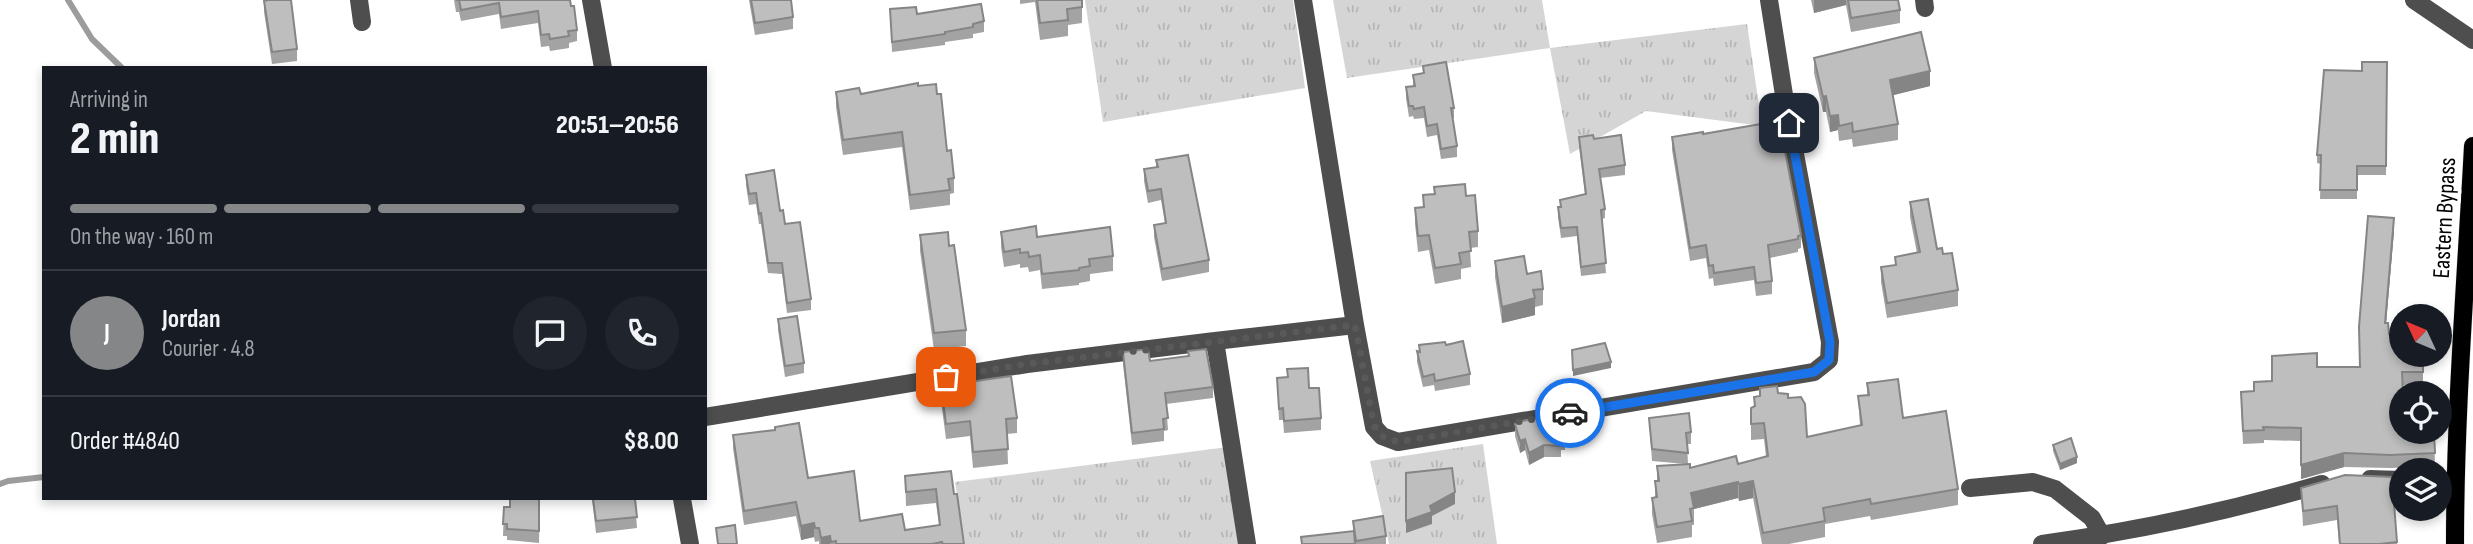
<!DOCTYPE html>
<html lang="en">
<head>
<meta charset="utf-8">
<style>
	body { margin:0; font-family:"Sofia Sans Condensed",sans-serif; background:#20242c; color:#f1f3f6; height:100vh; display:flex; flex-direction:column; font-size:26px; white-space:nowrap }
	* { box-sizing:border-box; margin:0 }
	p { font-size:23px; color:#9ea1a6 }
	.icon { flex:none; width:38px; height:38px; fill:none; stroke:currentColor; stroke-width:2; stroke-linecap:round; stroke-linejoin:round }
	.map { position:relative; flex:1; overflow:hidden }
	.drawer { position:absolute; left:42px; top:66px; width:665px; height:434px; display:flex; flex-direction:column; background:#171b24; border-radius:0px; box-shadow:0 4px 10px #0003 }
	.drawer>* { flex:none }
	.needle { width:46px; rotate:314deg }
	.tools { position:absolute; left:2389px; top:304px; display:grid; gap:14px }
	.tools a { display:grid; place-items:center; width:63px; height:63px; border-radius:50%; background:#171b24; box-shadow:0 4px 10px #0003; font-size:35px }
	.pin { position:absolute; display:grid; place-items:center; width:60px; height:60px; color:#fff; margin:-30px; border-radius:14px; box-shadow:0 4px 10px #0006 }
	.courier { position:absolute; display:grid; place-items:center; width:70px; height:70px; margin:-35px; border:5px solid #1a73e8; border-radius:50%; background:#fff; color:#222; box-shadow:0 2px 9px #0007 }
	.headline em { font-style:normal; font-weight:800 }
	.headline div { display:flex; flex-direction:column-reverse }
	.headline { display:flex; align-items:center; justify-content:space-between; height:119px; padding:0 28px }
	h1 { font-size:46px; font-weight:800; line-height:52px }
	.bar { display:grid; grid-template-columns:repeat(4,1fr); gap:10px 7px; align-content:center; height:84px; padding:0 28px }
	.bar i { height:9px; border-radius:5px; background:#363941 }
	.bar .current { background:#858687 }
	.bar p { grid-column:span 4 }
	.line { display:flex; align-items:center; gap:18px; padding:0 28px; border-top:2px solid #363941 }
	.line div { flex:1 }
	.round { display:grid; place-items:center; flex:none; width:74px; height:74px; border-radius:37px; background:#20242c }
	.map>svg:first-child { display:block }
	.grass { fill:url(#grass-tufts) }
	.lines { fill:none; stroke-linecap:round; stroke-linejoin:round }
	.stream { stroke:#9c9c9c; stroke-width:6 }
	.major-casing { stroke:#dbdbdb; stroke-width:19 }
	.minor { stroke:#4e4e4e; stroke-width:18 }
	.major { stroke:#000; stroke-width:18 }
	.wall { fill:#a3a3a3 }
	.shaded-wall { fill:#858585 }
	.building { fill:#bebebe; stroke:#858585; stroke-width:2 }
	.done { stroke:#595959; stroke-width:7; stroke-dasharray:0 12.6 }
	.route { stroke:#1a73e8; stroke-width:9 }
	.labels { text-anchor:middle; stroke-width:7; stroke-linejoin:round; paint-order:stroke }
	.street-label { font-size:24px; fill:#000; stroke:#fff }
</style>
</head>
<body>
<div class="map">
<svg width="2473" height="544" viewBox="0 0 2473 544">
	<defs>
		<pattern id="grass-tufts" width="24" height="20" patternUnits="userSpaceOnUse" patternTransform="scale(1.75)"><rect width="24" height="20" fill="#d5d5d5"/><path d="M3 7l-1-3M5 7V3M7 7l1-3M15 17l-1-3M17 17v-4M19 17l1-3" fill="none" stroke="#b5b5b5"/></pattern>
	</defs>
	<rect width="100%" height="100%" fill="#fff"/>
	<path class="grass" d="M1085 0H1293L1305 88 1103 122Z
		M1333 0H1542L1550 48 1747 24 1762 126 1646 111 1570 154 1550 48 1347 78Z
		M1483 444 1497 544H1389L1370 461Z
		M1228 447 1240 544H965L955 482Z"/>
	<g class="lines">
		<path class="stream" d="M68 0 92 39 122 68
			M0 484 8 481 44 477"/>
		<defs>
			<path id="major" d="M2455 544C2455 411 2466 279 2473 146"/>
		</defs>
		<use href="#major" class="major-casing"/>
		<path class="minor" d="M359 0 362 22
			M591 0 603 68
			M1303 0 1355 325 1374 427 1382 436 1398 442 1814 372 1829 360 1830 342 1784 95 1769 0
			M1924 0 1925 8
			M2414 0 2473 40
			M705 417 1027 364 1215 341
			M2370 479 2401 480
			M2440 481 2455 482
			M1970 488 2033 482 2055 489 2092 518 2102 536
			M682 499 690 544
			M1247 544 1215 341 1355 325
			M2042 544C2136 531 2230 511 2322 484"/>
		<use href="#major" class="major"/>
	</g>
	<path class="wall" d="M454 0H570L577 30V41L569 43V48L550 51 549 46 541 47 538 23 501 29 499 14 461 21 459 12H456Z
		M749 0H791L793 17V29L755 35Z
		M1020 0H1082V23L1068 25V36L1040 40 1035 2 1020 4Z
		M1811 0H1898L1900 10V23L1851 32 1846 5 1814 13Z
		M264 1 297 49V61L272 64 264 12Z
		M890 9 917 14 984 21V32L973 34V38L945 42V45L892 52Z
		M1814 58 1930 86 1893 95 1898 124V140L1853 147 1852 139 1839 141 1838 130 1830 132 1826 112H1823L1814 73Z
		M2387 62 2386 175H2357V199H2320L2321 164 2317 163V155L2362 71Z
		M1423 66 1454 108V118L1452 119 1457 146V157L1441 159 1437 135 1427 137 1424 118 1414 119 1413 116 1409 117 1406 98V87L1413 86V75L1423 73Z
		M918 86 947 151 954 178V193L950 194V205L910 210 902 147 843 155 836 107V92L861 94Z
		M1703 134 1763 139 1801 235V248L1798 249V252L1770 258 1772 281V294L1756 296 1754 280 1714 286 1713 278 1709 279 1706 258 1690 261 1672 150V137Z
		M1579 137 1594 139 1625 165V175L1600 178 1605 209V218L1602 219 1606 273 1581 276 1577 236 1561 238 1558 217V207H1560V200L1585 195 1579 146Z
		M1156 160 1209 260V272L1162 281 1154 237V225L1165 223 1161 200 1148 203 1144 181V169L1156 167Z
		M746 175 780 211 811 299V310L787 313 782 274 768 273 761 224H759L756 204 749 205 746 185Z
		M1434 187 1466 196 1478 231V247L1470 248 1471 267 1461 269V279L1435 284 1429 250 1418 252 1415 224V208L1423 207V195L1434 194Z
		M1910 202 1937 249 1943 254 1958 290V306L1887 318 1881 282V267L1895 265V257L1917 253 1910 217Z
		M2394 231 2386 323 2389 334 2423 372V385H2402L2401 432H2434L2435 466 2390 468 2344 467 2301 479V441L2264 440V443L2243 444 2241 405 2254 391 2317 367H2359Z
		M1001 232 1037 237 1113 256V271L1090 274V281L1079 283V285L1042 289 1040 270 1029 272 1028 267 1020 268V264L1004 267 1001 247Z
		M920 235 949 246 966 330V346L934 350 920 251Z
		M1495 261 1527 274 1543 289V305L1535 307V315L1502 323 1495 277Z
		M778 319 804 363V373L785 377 778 330Z
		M1419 345H1446L1470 374V385L1435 391 1434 385 1423 387 1417 362V351L1419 352Z
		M1123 352 1150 361 1213 387V398L1166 404 1168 430 1164 431V441L1132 445 1123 364Z
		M1287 369 1309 388 1321 418V430L1284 433 1283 420H1279L1277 378 1287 377Z
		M1867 383 1903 418 1958 489V505L1871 520 1870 516 1825 524V537L1789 544H1762L1753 498 1739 501 1738 498 1694 509V525H1692V537L1657 543 1652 514V498L1655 497V481H1657V466L1686 464 1652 461 1649 418 1691 432V444H1687L1688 464 1690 468 1738 464 1766 457 1764 439 1751 440V408L1754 407V397L1778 393 1788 398 1807 437 1860 426 1858 396 1867 395Z
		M941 386 1017 418V433L1007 434 1008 464 973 468 970 436 946 439 941 401Z
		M1556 422 1565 438V450H1561V457H1544L1529 465 1525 450 1520 453 1515 436V424Z
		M733 435 808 478 860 521 905 530 939 525 936 503 906 506 905 476 954 494 964 544H819V541L815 542 814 537 801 540 796 516 744 525 733 448Z
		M2053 445 2077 463 2060 470 2053 451Z
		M2392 477 2397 544H2339L2337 520 2303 526 2301 488Z
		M540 499 539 543 507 540V536H503L504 507H510Z
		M592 499H635L637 528 596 533Z
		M1353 521 1386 536V544H1301V537L1353 531Z"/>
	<path class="shaded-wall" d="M1814 0H1846V5L1814 13Z
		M1930 71V86L1890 96V80Z
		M1826 96V112H1823V97Z
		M1838 115V130L1830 132V116Z
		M2394 218V231L2385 336V323Z
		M1535 298V315L1502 323V307Z
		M1611 362V368L1573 376V370Z
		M1525 439V450L1520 453V441Z
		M1544 445V457L1529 465V453Z
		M2344 453V467L2301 479V465Z
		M2077 457V463L2060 470V464Z
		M1753 481V498L1739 501V484Z
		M1738 482V498L1694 509 1691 493Z
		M1455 492V504L1432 516V524L1406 533V521L1430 506Z
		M814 523V537L801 540V526Z
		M830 536V544H821V538Z"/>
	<path class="building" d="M268 0H291L297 49 272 52 264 1Z
		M456 0H570L571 6H574L577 30 568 31 569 36 550 39 549 34 541 35 538 11 501 17 499 3 461 10 459 0Z
		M751 0H791L793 17 755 23Z
		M1037 0H1082V7L1067 9 1068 20 1040 23Z
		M1848 0H1898L1900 10 1851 18Z
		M981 4 984 21 973 24V27L945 32V34L892 42 890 9 916 7 917 14Z
		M1921 32 1930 71 1890 80 1898 124 1853 132 1852 123 1839 126 1838 115 1830 116 1826 96 1823 97 1814 58Z
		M1446 62 1454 108H1451L1457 146 1441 149 1437 124 1427 126 1424 107 1414 109 1413 106H1409L1406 87 1415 86 1413 75 1424 73 1423 66Z
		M2362 62H2387L2386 166H2357V190H2320L2321 155H2317L2324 70 2362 71Z
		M918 83V86L936 84 937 94H941L947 151 951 150 954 178 948 179 950 190 910 195 902 132 843 140 836 92 859 88 861 94Z
		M1761 124 1763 139 1782 135 1801 235 1798 236V239L1768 245 1772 281 1756 283 1754 267 1714 273 1713 265 1709 266 1706 245 1690 248 1672 137 1703 132V134Z
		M1593 135 1594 139 1621 135 1625 165 1599 169 1605 209 1601 210 1606 263 1581 267 1577 227 1561 228 1558 207H1561L1560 200 1586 194 1579 137Z
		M1188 155 1209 260 1162 269 1154 225 1166 223 1161 189 1148 191 1144 169 1158 167 1156 160Z
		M774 170 780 211 783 210 785 224 800 222 811 299 787 303 782 263H768L761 213 759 214 756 193 749 194 746 175Z
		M1465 184 1466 196 1475 195 1478 231 1469 232 1471 251 1459 253 1461 264 1435 268 1429 235 1418 236 1415 208 1424 207 1423 195 1435 194 1434 187Z
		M1928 199 1937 249 1942 248 1943 254 1952 253 1958 290 1887 303 1881 267 1896 265 1895 257 1920 252 1910 202Z
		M2368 216 2394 218 2385 323H2388L2389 334H2401V355H2423V372H2402L2403 394H2401V432H2434L2435 453 2390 455 2344 453 2301 465V428L2263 427 2264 430 2243 431 2241 392 2254 391V382L2272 381V356L2317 353V367H2360L2359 327Z
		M1036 226 1037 237 1110 227 1113 256 1089 259 1090 266 1079 268V270L1042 274 1040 255 1029 257 1028 252 1020 253V249L1004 252 1001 232Z
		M948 232 949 246 954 245 966 330 934 333 920 235Z
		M1524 256 1527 274 1541 271 1543 289 1533 290 1535 298 1502 307 1495 261Z
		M797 316 804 363 785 366 778 319Z
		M1463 341 1470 374 1435 381 1434 374 1423 377 1417 351 1420 352 1419 345 1445 342 1446 345Z
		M1605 343 1611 362 1573 370 1572 350Z
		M1148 349 1150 361 1189 356 1188 351 1206 349 1213 387 1165 393 1168 418 1163 419 1164 429 1132 433 1123 352Z
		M1308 368 1309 388H1319L1321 418 1284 421 1283 408 1279 409 1277 378 1288 377 1287 369Z
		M1011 376 1017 418 1006 419 1008 449 973 452 970 421 946 424 941 386Z
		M1898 379 1903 418 1946 411 1958 489 1871 504 1870 499 1823 508 1825 521 1763 533 1753 481 1739 484 1738 482 1691 493 1694 508 1690 509 1692 521 1657 527 1652 498 1657 497 1655 481H1659L1657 466 1690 464V468L1736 456 1738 464 1768 456 1764 423 1751 424V408L1755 406 1754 397 1760 396V388L1777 386 1778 393 1788 394V398L1801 397 1805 404 1807 437 1862 425 1858 396 1869 395 1867 383Z
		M1689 413 1691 432 1686 433 1688 453 1652 449 1649 418Z
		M1555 415 1556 422 1564 421 1565 438H1560L1561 446 1544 445 1529 453 1525 439 1520 441 1515 424 1522 421Z
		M799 423 808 478 854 471 860 521 902 514 905 530 940 525 936 489 906 492 905 476 951 471 954 494H957L964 544H943L942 542 932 544H836V541L831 542 830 536 821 538 819 528H815L814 523 801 526 796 502 744 511 733 435 775 430V427Z
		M2071 438 2077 457 2060 464 2053 445Z
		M1452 468 1455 492 1430 506 1432 512 1406 521V473Z
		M2345 475 2392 477 2397 542 2379 544H2340L2337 506 2303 511 2301 488Z
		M510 499H539V531L507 529V524H503L504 507H510Z
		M593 499H635L637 517 596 521Z
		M1383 516 1386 536 1356 541 1353 521Z
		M735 525 737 544H718L716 528Z
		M1354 531 1355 544H1302L1301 537Z"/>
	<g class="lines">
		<path class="done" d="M946 377 1027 364 1355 325 1374 426 1382 436 1398 442 1570 413"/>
		<path class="route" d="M1570 413 1814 372 1829 360 1830 342 1789 123"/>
	</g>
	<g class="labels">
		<g class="street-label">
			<text transform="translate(2444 218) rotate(-87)" y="8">Eastern Bypass</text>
		</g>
	</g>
</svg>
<div class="tools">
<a><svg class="needle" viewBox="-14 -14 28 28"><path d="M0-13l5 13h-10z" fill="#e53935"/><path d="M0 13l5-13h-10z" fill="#9ea1a6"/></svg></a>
<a><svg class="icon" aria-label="locate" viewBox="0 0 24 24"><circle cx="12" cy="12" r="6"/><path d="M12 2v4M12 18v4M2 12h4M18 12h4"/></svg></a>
<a><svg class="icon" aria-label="layers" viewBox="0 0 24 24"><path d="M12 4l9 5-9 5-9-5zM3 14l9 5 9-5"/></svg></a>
</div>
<div class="pin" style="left:946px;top:377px;background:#ea580c"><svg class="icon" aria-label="bag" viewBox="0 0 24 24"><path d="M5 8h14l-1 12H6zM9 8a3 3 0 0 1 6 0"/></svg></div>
<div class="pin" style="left:1789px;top:123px;background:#1f2937"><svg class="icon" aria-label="home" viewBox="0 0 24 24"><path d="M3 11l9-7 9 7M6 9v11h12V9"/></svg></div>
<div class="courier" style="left:1570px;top:413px"><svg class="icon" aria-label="car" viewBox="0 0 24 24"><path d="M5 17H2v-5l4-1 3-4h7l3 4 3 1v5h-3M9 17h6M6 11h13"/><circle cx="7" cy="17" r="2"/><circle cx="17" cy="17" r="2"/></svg></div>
<section class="drawer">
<div class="headline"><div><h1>2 min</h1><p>Arriving in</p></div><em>20:51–20:56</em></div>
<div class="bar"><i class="current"></i><i class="current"></i><i class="current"></i><i></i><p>On the way · 160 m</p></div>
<div class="line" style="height:126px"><b class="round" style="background:#858687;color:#fff">J</b><div><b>Jordan</b><p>Courier · 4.8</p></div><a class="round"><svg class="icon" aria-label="chat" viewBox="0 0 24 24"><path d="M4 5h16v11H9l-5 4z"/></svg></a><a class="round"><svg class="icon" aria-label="phone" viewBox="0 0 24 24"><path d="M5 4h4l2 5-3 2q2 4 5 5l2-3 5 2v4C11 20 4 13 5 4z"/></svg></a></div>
<div class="line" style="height:91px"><div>Order #4840</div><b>$8.00</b></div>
</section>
</div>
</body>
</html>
